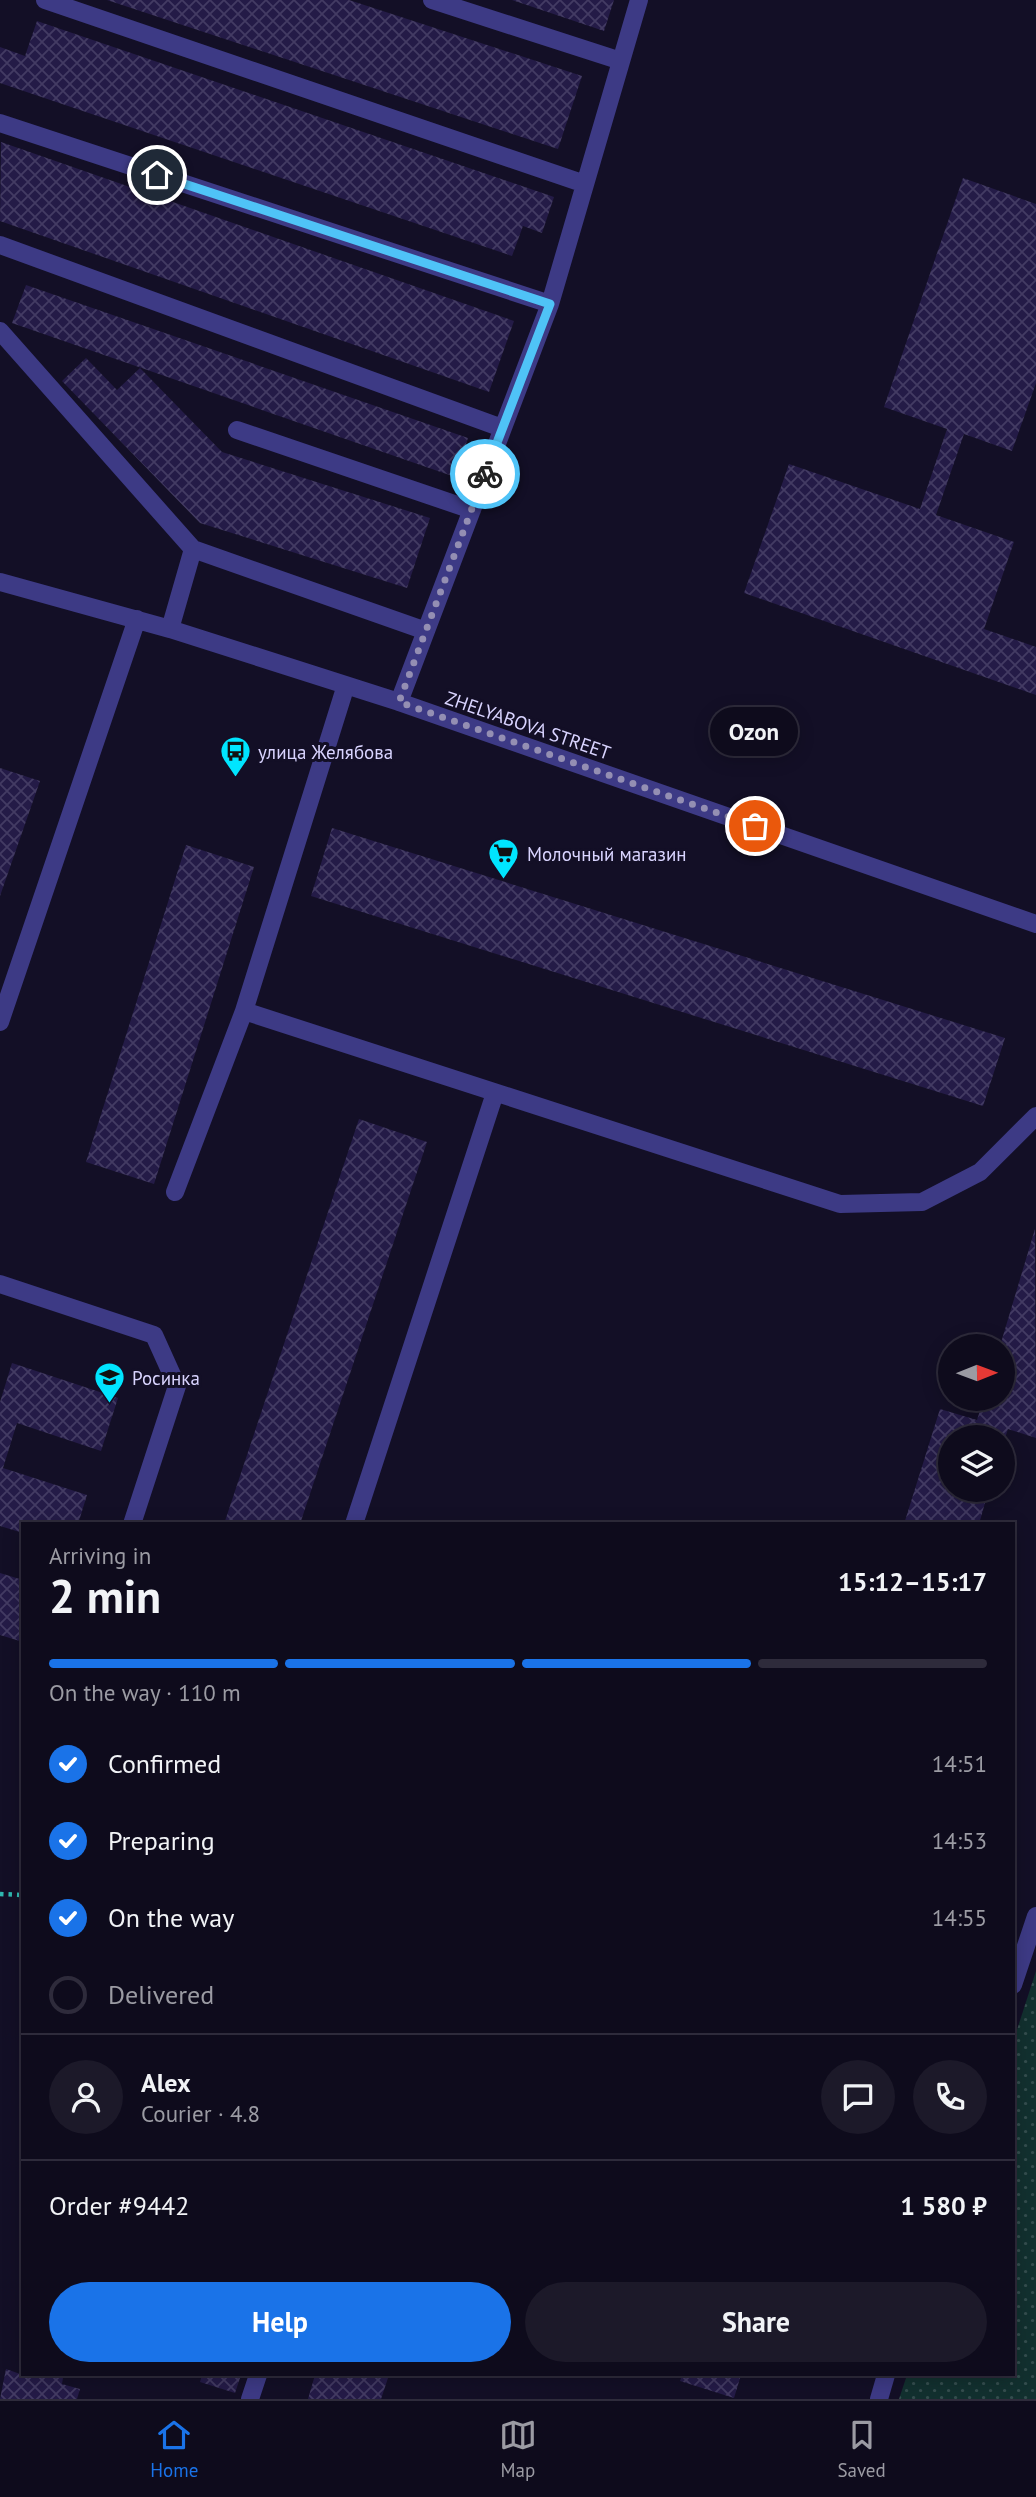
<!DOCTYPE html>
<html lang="en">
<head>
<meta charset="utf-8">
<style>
	body { margin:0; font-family:"PT Sans",sans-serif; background:#1c1929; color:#f1f3f6; height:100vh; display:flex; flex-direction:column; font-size:26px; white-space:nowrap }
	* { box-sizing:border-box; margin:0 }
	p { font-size:23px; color:#9b9ba3 }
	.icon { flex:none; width:38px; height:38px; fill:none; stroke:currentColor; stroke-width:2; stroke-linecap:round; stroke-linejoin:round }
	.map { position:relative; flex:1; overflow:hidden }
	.drawer { position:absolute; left:21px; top:1522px; width:994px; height:854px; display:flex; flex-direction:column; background:#0e0b1c; border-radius:0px; box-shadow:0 4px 18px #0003,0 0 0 2px #2e2b3b }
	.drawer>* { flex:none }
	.needle { width:46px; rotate:89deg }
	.buttons { position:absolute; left:938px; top:1334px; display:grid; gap:14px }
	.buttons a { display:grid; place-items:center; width:77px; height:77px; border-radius:50%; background:#0e0b1c; box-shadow:0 4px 18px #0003,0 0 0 2px #2e2b3b; font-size:35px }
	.pin { position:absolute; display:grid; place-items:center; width:60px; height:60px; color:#fff; margin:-30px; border:4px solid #fff; border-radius:50%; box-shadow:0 2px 7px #0007 }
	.courier { position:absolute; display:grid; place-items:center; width:70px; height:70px; margin:-35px; border:5px solid #4fc3f7; border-radius:50%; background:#fff; color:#222; box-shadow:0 2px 9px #0007 }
	.bubble { position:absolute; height:49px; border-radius:24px; background:#0e0b1c; box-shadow:0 4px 18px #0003,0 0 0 2px #2e2b3b; font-size:23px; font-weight:600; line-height:49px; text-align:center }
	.head em { font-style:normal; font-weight:600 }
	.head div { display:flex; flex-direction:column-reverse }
	.head { display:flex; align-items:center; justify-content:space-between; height:119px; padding:0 28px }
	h1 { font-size:46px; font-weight:600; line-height:52px }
	.bar { display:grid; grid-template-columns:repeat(4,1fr); gap:10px 7px; align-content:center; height:84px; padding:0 28px }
	.bar i { height:9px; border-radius:5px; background:#2e2b3b }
	.bar .current { background:#1a73e8 }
	.bar p { grid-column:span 4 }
	.line { display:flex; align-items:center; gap:18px; padding:0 28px; border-top:2px solid #2e2b3b }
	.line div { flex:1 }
	.round { display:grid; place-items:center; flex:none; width:74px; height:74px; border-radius:37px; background:#1c1929 }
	ol { padding:0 28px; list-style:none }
	li { display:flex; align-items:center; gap:21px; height:77px }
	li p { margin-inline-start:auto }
	li .icon { padding:7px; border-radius:50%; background:#1a73e8; color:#fff; stroke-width:4 }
	li:last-child { color:#9b9ba3 }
	li i { width:38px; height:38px; border:4px solid #2e2b3b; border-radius:50% }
	.action { display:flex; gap:14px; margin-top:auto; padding:14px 28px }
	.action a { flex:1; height:80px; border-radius:42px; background:#1a73e8; color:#fff; font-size:28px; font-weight:600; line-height:80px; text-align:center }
	.action a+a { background:#1c1929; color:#f1f3f6 }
	.menu { display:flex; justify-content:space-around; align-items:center; height:98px; border-top:2px solid #2e2b3b; background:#0e0b1c; font-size:19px; color:#9b9ba3 }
	.menu a { display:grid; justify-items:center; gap:4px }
	.menu .current { color:#1a73e8 }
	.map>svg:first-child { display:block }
	.green { fill:url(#green-dots) }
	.building { fill:url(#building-cross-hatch) }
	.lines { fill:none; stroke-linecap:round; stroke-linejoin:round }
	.path { stroke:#2fb8b0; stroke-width:4.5; stroke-dasharray:3.5 5; stroke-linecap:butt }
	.minor { stroke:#3d3a85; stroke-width:18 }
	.done { stroke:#948fb3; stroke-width:7; stroke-dasharray:0 12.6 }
	.route { stroke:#4fc3f7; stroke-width:9 }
	.labels { text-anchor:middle; stroke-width:6; stroke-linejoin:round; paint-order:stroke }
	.street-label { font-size:19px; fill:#d9d4ff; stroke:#130f26 }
	.poi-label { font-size:19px; fill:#d9d4ff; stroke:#130f26; text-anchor:start }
</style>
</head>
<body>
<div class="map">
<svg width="1036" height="2399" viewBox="0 0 1036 2399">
	<defs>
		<pattern id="green-dots" width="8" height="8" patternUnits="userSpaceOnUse" patternTransform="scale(1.75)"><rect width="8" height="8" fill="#12302f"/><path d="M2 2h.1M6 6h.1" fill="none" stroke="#344d4e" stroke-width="1.8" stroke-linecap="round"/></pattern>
		<pattern id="building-cross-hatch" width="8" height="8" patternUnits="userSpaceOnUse" patternTransform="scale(1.75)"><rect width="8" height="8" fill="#241b47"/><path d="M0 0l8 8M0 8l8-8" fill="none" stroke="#433b63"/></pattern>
	</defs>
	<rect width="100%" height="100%" fill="#130f26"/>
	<path class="green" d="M1036 1971V2399H899L907 2375H1013V2042Z"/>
	<path class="building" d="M107 0H349L582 76 558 149Z
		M512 0H614L604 31Z
		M37 21 554 197 542 233 523 226 512 256 0 83V47L25 56Z
		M1 142 514 321 489 392 0 221Z
		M963 178 1036 204V383L1012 451 964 434 936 515 1014 542 984 629 1036 647V695L744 593 789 464 920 509 947 429 884 407Z
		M26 285 468 438 455 477 12 323Z
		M86 358 117 390 140 368 222 452 430 518 407 588 200 523 62 381Z
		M0 768 40 781 0 896Z
		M332 828 1005 1038 983 1106 311 896Z
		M186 845 254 867 154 1184 86 1162Z
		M359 1119 427 1142 300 1524H224Z
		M1035 1229 1036 1438 1008 1429 1003 1444V1437H950V1489H989L979 1524H904L940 1409 977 1420 984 1398H1003V1346H1000Z
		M12 1363 118 1398 101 1451 17 1423 3 1468 87 1495 78 1524H23V1533L0 1526V1402Z
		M0 1573 23 1580V1642L0 1635Z
		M6 2369 23 2375H50L63 2378 62 2384 80 2389 77 2399H0Z
		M202 2375H241L235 2393 200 2382Z
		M315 2375H389L381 2399H308Z
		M682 2375H741L734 2398 680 2381Z"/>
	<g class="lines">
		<path class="path" d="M0 1894 23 1895"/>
		<path class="minor" d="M45 0 585 184
			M432 0 621 61
			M0 123 550 304
			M0 245 502 428
			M0 331 193 549 426 631
			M237 430 472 510
			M0 582 170 629 399 702 1036 924
			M170 629 193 549
			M399 702 550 304 639 0
			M244 1011 840 1204 922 1202 980 1172 1036 1116
			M0 1022 137 619
			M175 1192 244 1011 346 685
			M0 1284 154 1335 177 1386 132 1524
			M354 1524 495 1093
			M1013 1985 1036 1916
			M250 2399 258 2375
			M879 2399 886 2375"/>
	</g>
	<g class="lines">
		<path class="done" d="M485 474 399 702 755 826"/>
		<path class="route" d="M157 175 550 304 485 474"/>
	</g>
	<defs>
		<symbol id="bus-pin" viewBox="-11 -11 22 30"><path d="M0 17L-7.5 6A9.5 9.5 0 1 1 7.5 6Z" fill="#00e5ff" stroke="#130f26"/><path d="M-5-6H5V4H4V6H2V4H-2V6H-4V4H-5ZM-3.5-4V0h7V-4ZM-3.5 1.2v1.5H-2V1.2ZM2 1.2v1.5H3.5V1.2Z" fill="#111"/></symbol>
		<symbol id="supermarket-pin" viewBox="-11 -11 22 30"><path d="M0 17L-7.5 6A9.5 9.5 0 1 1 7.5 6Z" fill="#00e5ff" stroke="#130f26"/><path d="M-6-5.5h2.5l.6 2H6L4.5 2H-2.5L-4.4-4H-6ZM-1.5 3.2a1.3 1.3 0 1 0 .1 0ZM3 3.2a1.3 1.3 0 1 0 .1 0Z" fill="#111"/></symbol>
		<symbol id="school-pin" viewBox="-11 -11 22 30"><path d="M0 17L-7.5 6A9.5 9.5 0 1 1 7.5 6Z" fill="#00e5ff" stroke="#130f26"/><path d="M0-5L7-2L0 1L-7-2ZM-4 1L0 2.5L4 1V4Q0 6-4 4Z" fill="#111"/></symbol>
	</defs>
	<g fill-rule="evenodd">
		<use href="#bus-pin" x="218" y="734" width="35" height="47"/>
		<use href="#supermarket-pin" x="486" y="836" width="35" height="47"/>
		<use href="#school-pin" x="92" y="1360" width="35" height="47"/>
	</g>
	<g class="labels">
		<g class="street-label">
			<text transform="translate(528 725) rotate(19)" y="7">ZHELYABOVA STREET</text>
		</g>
		<g class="poi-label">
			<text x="258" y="759">улица Желябова</text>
			<text x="527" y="861">Молочный магазин</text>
			<text x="132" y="1385">Росинка</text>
		</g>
	</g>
</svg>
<div class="buttons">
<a><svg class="needle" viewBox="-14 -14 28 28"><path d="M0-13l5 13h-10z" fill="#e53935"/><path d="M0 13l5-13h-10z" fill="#9b9ba3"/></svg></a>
<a><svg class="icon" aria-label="layers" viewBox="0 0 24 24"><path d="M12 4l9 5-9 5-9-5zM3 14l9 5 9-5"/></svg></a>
</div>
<div class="pin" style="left:755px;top:826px;background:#ea580c"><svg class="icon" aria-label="bag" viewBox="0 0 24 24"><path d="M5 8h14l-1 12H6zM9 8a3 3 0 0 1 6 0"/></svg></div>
<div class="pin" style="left:157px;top:175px;background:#1f2937"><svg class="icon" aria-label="home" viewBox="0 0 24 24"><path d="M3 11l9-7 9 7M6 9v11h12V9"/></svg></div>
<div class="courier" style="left:485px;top:474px"><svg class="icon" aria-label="bike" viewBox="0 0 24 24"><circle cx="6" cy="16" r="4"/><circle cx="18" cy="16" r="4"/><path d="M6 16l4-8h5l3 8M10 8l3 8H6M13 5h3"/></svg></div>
<div class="bubble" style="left:710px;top:707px;width:88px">Ozon</div>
<section class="drawer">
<div class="head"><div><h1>2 min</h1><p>Arriving in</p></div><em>15:12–15:17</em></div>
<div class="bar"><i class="current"></i><i class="current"></i><i class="current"></i><i></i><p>On the way · 110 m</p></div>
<ol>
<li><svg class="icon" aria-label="check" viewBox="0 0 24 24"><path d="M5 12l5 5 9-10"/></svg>Confirmed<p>14:51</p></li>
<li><svg class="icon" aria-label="check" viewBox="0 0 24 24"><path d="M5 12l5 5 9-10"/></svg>Preparing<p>14:53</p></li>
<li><svg class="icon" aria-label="check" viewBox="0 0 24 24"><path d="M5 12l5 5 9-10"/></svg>On the way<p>14:55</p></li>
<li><i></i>Delivered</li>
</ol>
<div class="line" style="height:126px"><a class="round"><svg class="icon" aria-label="person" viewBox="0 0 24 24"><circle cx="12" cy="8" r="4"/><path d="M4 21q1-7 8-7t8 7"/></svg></a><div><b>Alex</b><p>Courier · 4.8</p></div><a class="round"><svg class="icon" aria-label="chat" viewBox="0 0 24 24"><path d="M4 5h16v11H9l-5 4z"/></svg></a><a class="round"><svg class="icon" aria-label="phone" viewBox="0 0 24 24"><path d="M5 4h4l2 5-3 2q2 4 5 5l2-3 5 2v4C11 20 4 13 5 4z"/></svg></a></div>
<div class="line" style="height:91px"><div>Order #9442</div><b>1 580 ₽</b></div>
<div class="action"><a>Help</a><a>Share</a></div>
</section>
</div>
<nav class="menu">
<a class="current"><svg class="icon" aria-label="home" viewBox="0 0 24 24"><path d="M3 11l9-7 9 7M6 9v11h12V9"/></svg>Home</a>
<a><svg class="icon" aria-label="map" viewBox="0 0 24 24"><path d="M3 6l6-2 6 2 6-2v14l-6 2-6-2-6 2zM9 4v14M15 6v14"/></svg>Map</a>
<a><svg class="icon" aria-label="saved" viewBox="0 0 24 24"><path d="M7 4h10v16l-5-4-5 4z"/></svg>Saved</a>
</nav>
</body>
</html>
